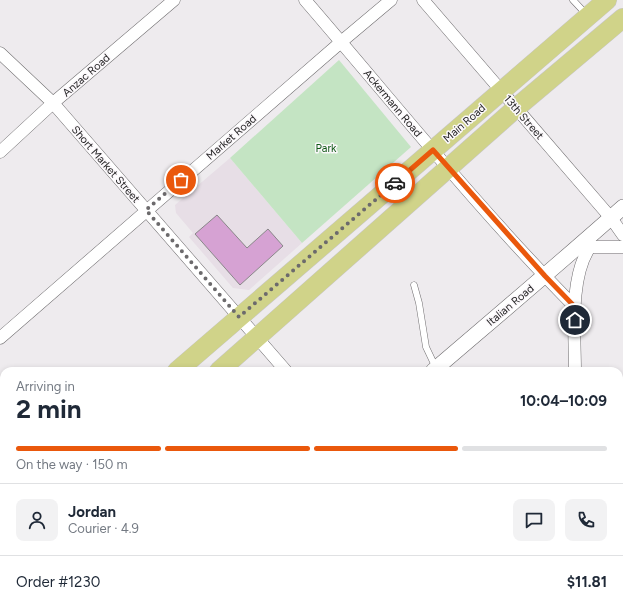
<!DOCTYPE html>
<html lang="en">
<head>
<meta charset="utf-8">
<style>
	body { margin:0; font-family:Figtree,sans-serif; background:#f2f2f3; color:#1f2937; height:100vh; display:flex; flex-direction:column; font-size:15px; white-space:nowrap }
	* { box-sizing:border-box; margin:0 }
	p { font-size:13px; color:#747a83 }
	.icon { flex:none; width:22px; height:22px; fill:none; stroke:currentColor; stroke-width:2; stroke-linecap:round; stroke-linejoin:round }
	.map { position:relative; flex:1; overflow:hidden }
	.details { position:absolute; left:0px; top:367px; width:623px; height:248px; display:flex; flex-direction:column; background:#fff; border-radius:12px 12px 0 0; box-shadow:0 2px 6px #0003 }
	.details>* { flex:none }
	.pin { position:absolute; display:grid; place-items:center; width:34px; height:34px; color:#fff; margin:-17px; border:2px solid #fff; border-radius:50%; box-shadow:0 1px 4px #0007 }
	.courier { position:absolute; display:grid; place-items:center; width:40px; height:40px; margin:-20px; border:3px solid #ea580c; border-radius:50%; background:#fff; color:#222; box-shadow:0 1px 5px #0007 }
	.overview em { font-style:normal; font-weight:700 }
	.overview div { display:flex; flex-direction:column-reverse }
	.overview { display:flex; align-items:center; justify-content:space-between; height:68px; padding:0 16px }
	h1 { font-size:26px; font-weight:700; line-height:30px }
	.bar { display:grid; grid-template-columns:repeat(4,1fr); gap:6px 4px; align-content:center; height:48px; padding:0 16px }
	.bar i { height:5px; border-radius:3px; background:#e0e1e3 }
	.bar .current { background:#ea580c }
	.bar p { grid-column:span 4 }
	.line { display:flex; align-items:center; gap:10px; padding:0 16px; border-top:1px solid #e0e1e3 }
	.line div { flex:1 }
	.round { display:grid; place-items:center; flex:none; width:42px; height:42px; border-radius:8px; background:#f2f2f3 }
	.map>svg:first-child { display:block }
	.built { fill:#e7dee6 }
	.green { fill:#c4e4c3 }
	.building { fill:#d6a2d3; stroke:#898789 }
	.lines { fill:none; stroke-linecap:round; stroke-linejoin:round }
	.service-casing { stroke:#6f6d6f; stroke-width:7 }
	.minor-casing { stroke:#6f6d6f; stroke-width:13 }
	.tertiary-casing { stroke:#6f6d6f; stroke-width:16 }
	.primary-casing { stroke:#c7c6c7; stroke-width:20 }
	.service { stroke:#fff; stroke-width:6 }
	.minor { stroke:#fff; stroke-width:12 }
	.tertiary { stroke:#fff; stroke-width:15 }
	.primary { stroke:#d0d389; stroke-width:19 }
	.done { stroke:#6c6a6c; stroke-width:4; stroke-dasharray:0 7.2 }
	.route { stroke:#ea580c; stroke-width:5 }
	.labels { text-anchor:middle; stroke-width:3; stroke-linejoin:round; paint-order:stroke }
	.street-label { font-size:11px; fill:#262526; stroke:#fbf8fb }
	.park-label { font-size:11px; fill:#105816; stroke:#fbf8fb }
</style>
</head>
<body>
<div class="map">
<svg width="623" height="615" viewBox="0 0 623 615">
	<rect width="100%" height="100%" fill="#eeebee"/>
	<path class="built" d="M230 158 302 243 249 290 233 288 189 237 193 233 176 213 175 205Z"/>
	<path class="green" d="M339 60 411 147 302 243 230 158Z"/>
	<path class="building" d="M217 215 247 248 268 229 283 246 240 285 195 234Z
		M585 611H610V615H584Z"/>
	<g class="lines">
		<defs>
			<path id="service" d="M573 0 587 15
				M414 285 419 303 426 347 436 368"/>
			<path id="minor" d="M305 0C394 103 479 210 575 307
				M423 0 611 218 623 235
				M0 53 53 103 286 371
				M0 152 53 103 174 0
				M582 247H623
				M0 338 341 42 391 0
				M575 371C575 335 569 277 590 247
				M619 445H623
				M0 469 4 473
				M122 611 126 615
				M289 615V611
				M430 615V611
				M571 615V611"/>
			<path id="tertiary" d="M433 371C496 317 560 263 623 207
				M152 615 157 611"/>
			<path id="primary" d="M177 371 607 0
				M219 371 516 108 623 18
				M0 526 4 523
				M0 561 4 557"/>
		</defs>
		<use href="#service" class="service-casing"/>
		<use href="#minor" class="minor-casing"/>
		<use href="#tertiary" class="tertiary-casing"/>
		<use href="#primary" class="primary-casing"/>
		<use href="#service" class="service"/>
		<use href="#minor" class="minor"/>
		<use href="#tertiary" class="tertiary"/>
		<use href="#primary" class="primary"/>
	</g>
	<g class="lines">
		<path class="done" d="M181 180 146 210 239 317 395 183"/>
		<path class="route" d="M395 183 433 150 545 276 575 307V320"/>
	</g>
	<g class="labels">
		<g class="street-label">
			<text transform="translate(86 75) rotate(-41)" y="4">Anzac Road</text>
			<text transform="translate(393 103) rotate(50)" y="4">Ackermann Road</text>
			<text transform="translate(524 117) rotate(49)" y="4">13th Street</text>
			<text transform="translate(464 123) rotate(-41)" y="4">Main Road</text>
			<text transform="translate(231 137) rotate(-41)" y="4">Market Road</text>
			<text transform="translate(106 164) rotate(49)" y="4">Short Market Street</text>
			<text transform="translate(510 305) rotate(-40)" y="4">Italian Road</text>
		</g>
		<g class="park-label">
			<text x="326" y="152">Park</text>
		</g>
	</g>
</svg>
<div class="pin" style="left:181px;top:180px;background:#ea580c"><svg class="icon" aria-label="bag" viewBox="0 0 24 24"><path d="M5 8h14l-1 12H6zM9 8a3 3 0 0 1 6 0"/></svg></div>
<div class="pin" style="left:575px;top:320px;background:#1f2937"><svg class="icon" aria-label="home" viewBox="0 0 24 24"><path d="M3 11l9-7 9 7M6 9v11h12V9"/></svg></div>
<div class="courier" style="left:395px;top:183px"><svg class="icon" aria-label="car" viewBox="0 0 24 24"><path d="M5 17H2v-5l4-1 3-4h7l3 4 3 1v5h-3M9 17h6M6 11h13"/><circle cx="7" cy="17" r="2"/><circle cx="17" cy="17" r="2"/></svg></div>
<section class="details">
<div class="overview"><div><h1>2 min</h1><p>Arriving in</p></div><em>10:04–10:09</em></div>
<div class="bar"><i class="current"></i><i class="current"></i><i class="current"></i><i></i><p>On the way · 150 m</p></div>
<div class="line" style="height:72px"><a class="round"><svg class="icon" aria-label="person" viewBox="0 0 24 24"><circle cx="12" cy="8" r="4"/><path d="M4 21q1-7 8-7t8 7"/></svg></a><div><b>Jordan</b><p>Courier · 4.9</p></div><a class="round"><svg class="icon" aria-label="chat" viewBox="0 0 24 24"><path d="M4 5h16v11H9l-5 4z"/></svg></a><a class="round"><svg class="icon" aria-label="phone" viewBox="0 0 24 24"><path d="M5 4h4l2 5-3 2q2 4 5 5l2-3 5 2v4C11 20 4 13 5 4z"/></svg></a></div>
<div class="line" style="height:52px"><div>Order #1230</div><b>$11.81</b></div>
</section>
</div>
</body>
</html>
